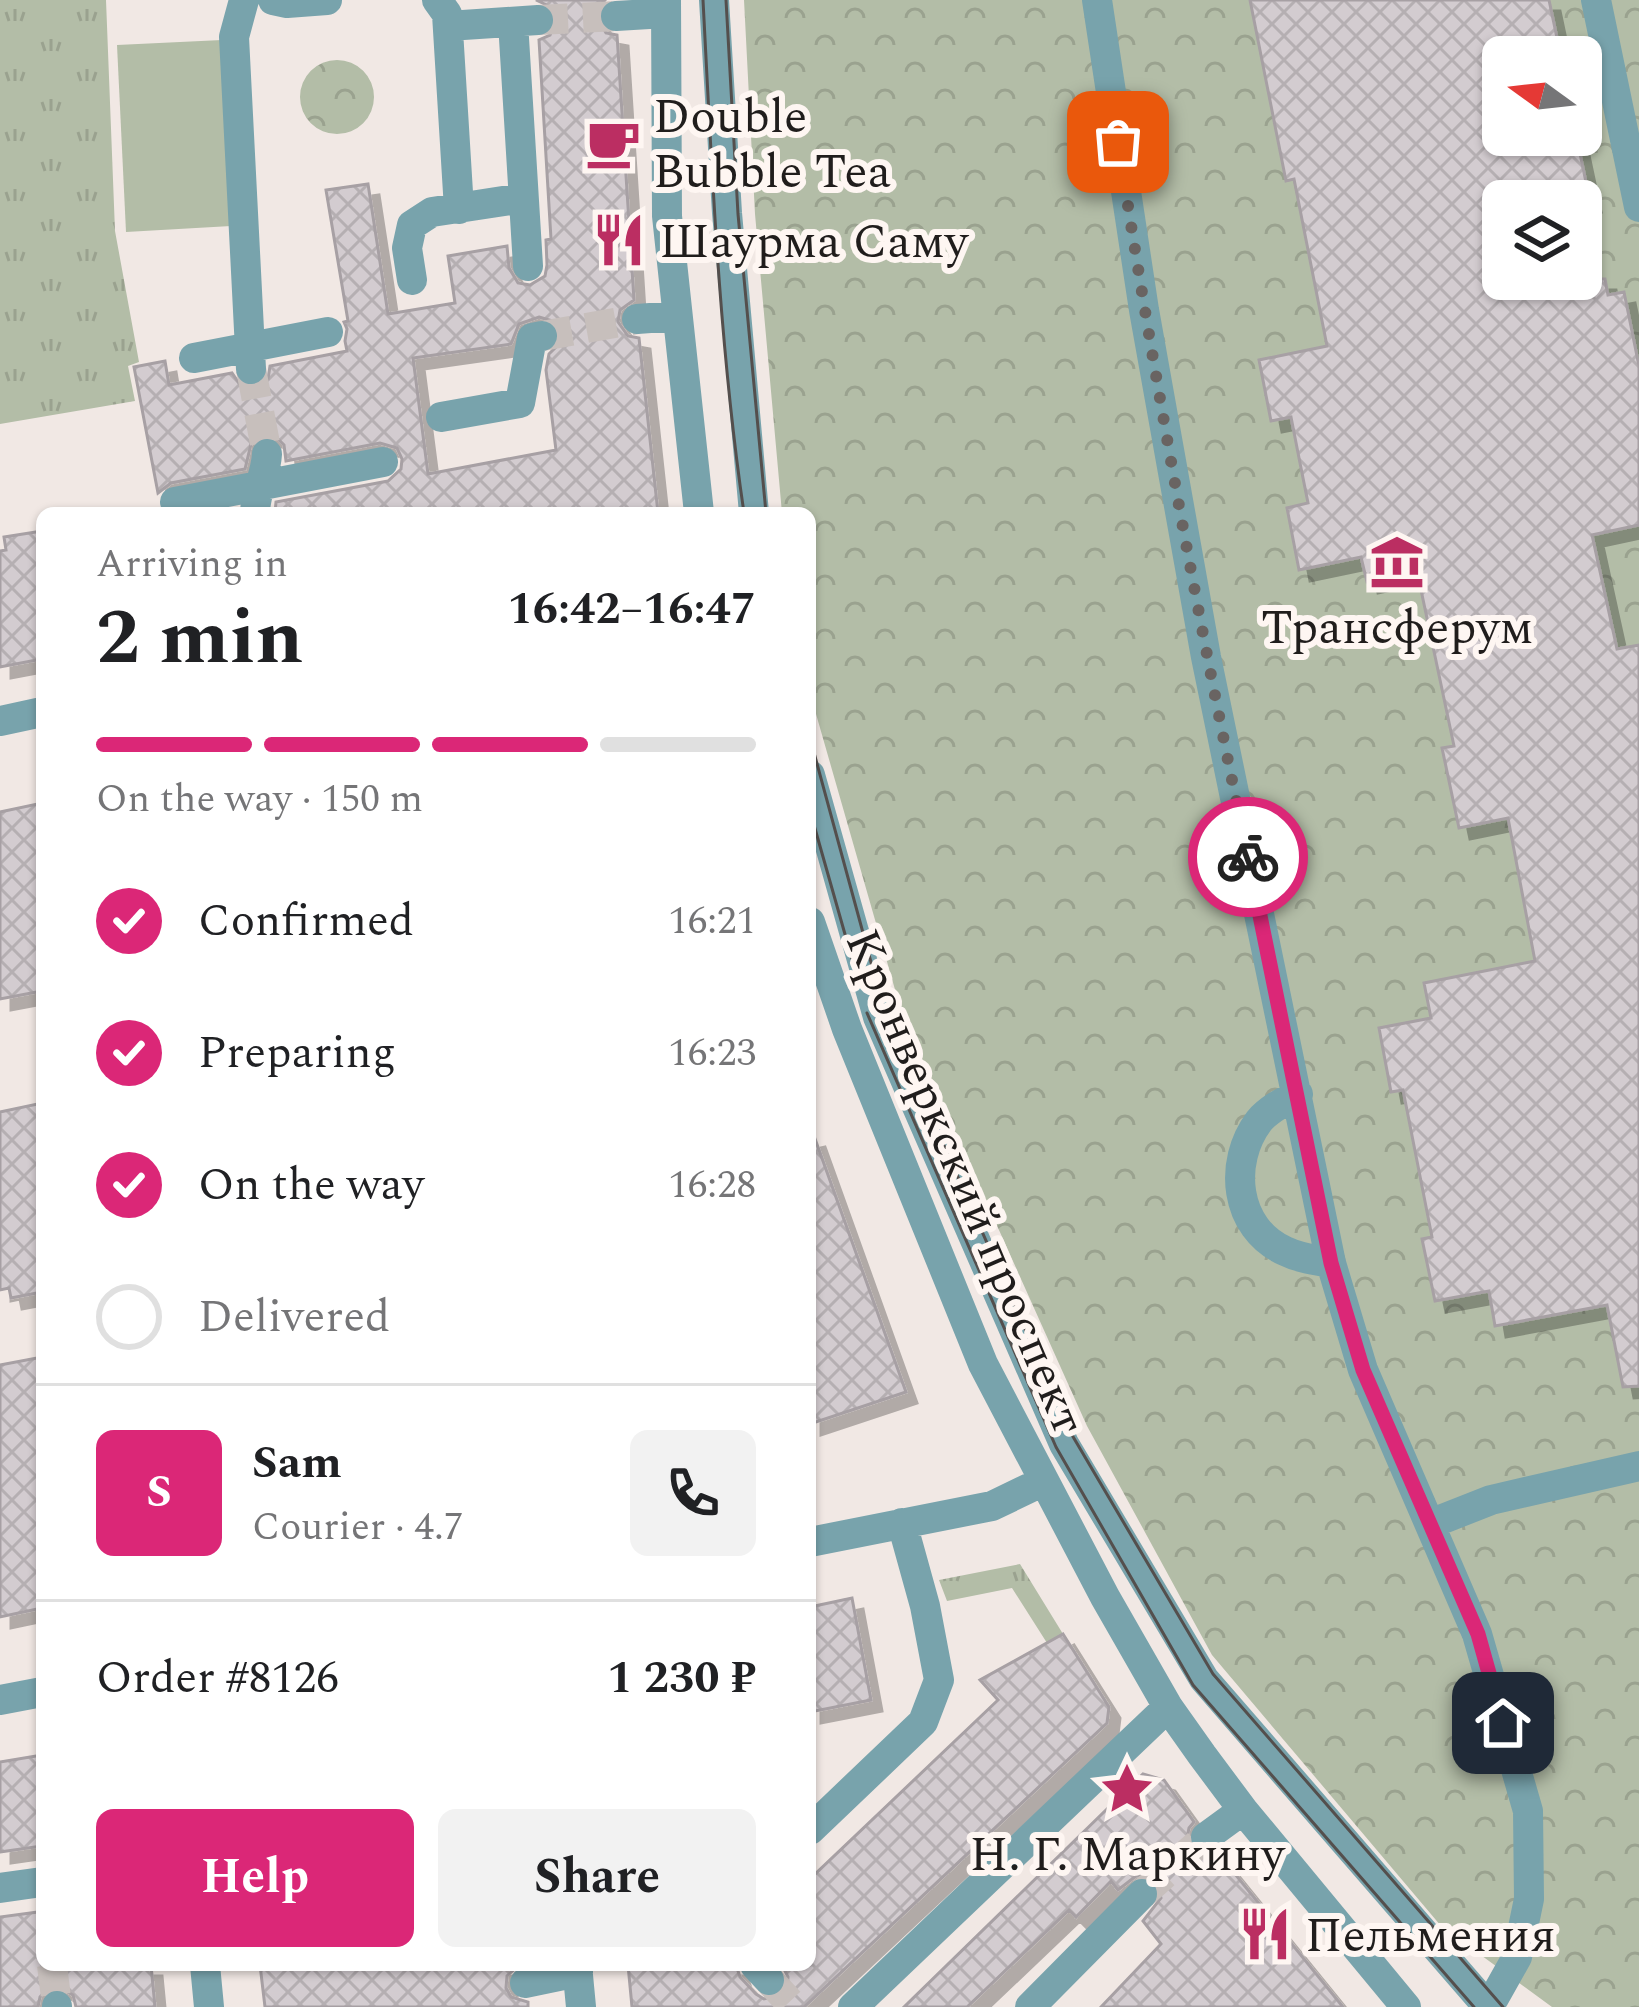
<!DOCTYPE html>
<html lang="en">
<head>
<meta charset="utf-8">
<style>
	body { margin:0; font-family:Spectral,serif; background:#f2f2f2; color:#202124; height:100vh; display:flex; flex-direction:column; font-size:45px; white-space:nowrap }
	* { box-sizing:border-box; margin:0 }
	p { font-size:39px; color:#757577 }
	.icon { flex:none; width:66px; height:66px; fill:none; stroke:currentColor; stroke-width:2; stroke-linecap:round; stroke-linejoin:round }
	.map { position:relative; flex:1; overflow:hidden }
	.sheet { position:absolute; left:36px; top:507px; width:780px; height:1464px; display:flex; flex-direction:column; background:#fff; border-radius:18px; box-shadow:0 3px 9px #0004 }
	.sheet>* { flex:none }
	.needle { width:78px; rotate:285deg }
	.controls { position:absolute; left:1482px; top:36px; display:grid; gap:24px }
	.controls a { display:grid; place-items:center; width:120px; height:120px; border-radius:18px; background:#fff; box-shadow:0 3px 9px #0004; font-size:60px }
	.pin { position:absolute; display:grid; place-items:center; width:102px; height:102px; color:#fff; margin:-51px; border-radius:24px; box-shadow:0 6px 18px #0006 }
	.courier { position:absolute; display:grid; place-items:center; width:120px; height:120px; margin:-60px; border:9px solid #db2777; border-radius:50%; background:#fff; color:#222; box-shadow:0 3px 15px #0007 }
	.headline em { font-style:normal; font-weight:700 }
	.headline div { display:flex; flex-direction:column-reverse }
	.headline { display:flex; align-items:center; justify-content:space-between; height:204px; padding:0 60px }
	h1 { font-size:78px; font-weight:700; line-height:90px }
	.bar { display:grid; grid-template-columns:repeat(4,1fr); gap:18px 12px; align-content:center; height:144px; padding:0 60px }
	.bar i { height:15px; border-radius:9px; background:#e0e0e0 }
	.bar .selected { background:#db2777 }
	.bar p { grid-column:span 4 }
	.line { display:flex; align-items:center; gap:30px; padding:0 60px; border-top:3px solid #e0e0e0 }
	.line div { flex:1 }
	.round { display:grid; place-items:center; flex:none; width:126px; height:126px; border-radius:18px; background:#f2f2f2 }
	ol { padding:0 60px; list-style:none }
	li { display:flex; align-items:center; gap:36px; height:132px }
	li p { margin-inline-start:auto }
	li .icon { padding:12px; border-radius:50%; background:#db2777; color:#fff; stroke-width:4 }
	li:last-child { color:#757577 }
	li i { width:66px; height:66px; border:6px solid #e0e0e0; border-radius:50% }
	.cta { display:flex; gap:24px; margin-top:auto; padding:24px 60px }
	.cta a { flex:1; height:138px; border-radius:18px; background:#db2777; color:#fff; font-size:48px; font-weight:700; line-height:138px; text-align:center }
	.cta a+a { background:#f2f2f2; color:#202124 }
	.map>svg:first-child { display:block }
	.grass { fill:url(#grass-tufts) }
	.forest { fill:url(#forest-crowns); fill-rule:evenodd }
	.pitch { fill:#b3bda7 }
	.building { fill:url(#building-cross-hatch); stroke:#a7a0a4; stroke-width:3; fill-rule:evenodd; filter:url(#shadow) }
	.lines { fill:none; stroke-linecap:round; stroke-linejoin:round }
	.minor-tunnel { stroke:#c7bfbc; stroke-width:30; stroke-dasharray:30 15; stroke-linecap:butt }
	.minor { stroke:#78a3ac; stroke-width:30 }
	.tram { stroke:#544f4d; stroke-width:3 }
	.done { stroke:#696462; stroke-width:12; stroke-dasharray:0 21.6 }
	.route { stroke:#db2777; stroke-width:15 }
	.labels { text-anchor:middle; stroke-width:12; stroke-linejoin:round; paint-order:stroke }
	.poi-label { font-size:48px; fill:#201d1c; stroke:#fef6f2; text-anchor:start }
	.street-label { font-size:48px; fill:#201d1c; stroke:#fef6f2 }
</style>
</head>
<body>
<div class="map">
<svg width="1639" height="2007" viewBox="0 0 1639 2007">
	<defs>
		<pattern id="grass-tufts" width="24" height="20" patternUnits="userSpaceOnUse" patternTransform="scale(3)"><rect width="24" height="20" fill="#b3bda7"/><path d="M3 7l-1-3M5 7V3M7 7l1-3M15 17l-1-3M17 17v-4M19 17l1-3" fill="none" stroke="#9aa28f"/></pattern>
		<pattern id="forest-crowns" width="20" height="18" patternUnits="userSpaceOnUse" patternTransform="scale(3)"><rect width="20" height="18" fill="#b3bda7"/><path d="M2 6a3 3 0 1 1 6 0M12 15a3 3 0 1 1 6 0" fill="none" stroke="#9aa28f"/></pattern>
		<pattern id="building-cross-hatch" width="8" height="8" patternUnits="userSpaceOnUse" patternTransform="scale(3)"><rect width="8" height="8" fill="#d3ccd0"/><path d="M0 0l8 8M0 8l8-8" fill="none" stroke="#b5afb2"/></pattern>
		<filter id="shadow"><feDropShadow dx="11" dy="11" stdDeviation="0" flood-color="#0004"/></filter>
	</defs>
	<rect width="100%" height="100%" fill="#f1e8e4"/>
	<path class="grass" d="M0 0H106L115 231 139 362 128 366 135 401 0 424Z
		M1020 1564 1063 1634 1047 1643 1012 1588 947 1601 939 1580Z"/>
	<path class="forest" d="M744 0H1639V2007H1552L1441 1926 1212 1655 1087 1426 902 1014 810 693V513H782L755 214ZM1503 57H1581V135H1503ZM1503 201H1581V279H1503Z
		M300 97a37 37 0 1 1 74 0a37 37 0 1 1-74 0Z"/>
	<path class="pitch" d="M222 40 231 226 126 232 117 45Z"/>
	<path class="building" d="M536 0H605L598 8 597 18 606 33 617 35 634 300 620 310 618 322 628 336 639 338 658 513H275L276 502 388 481 401 469 402 459 397 448 380 443 286 461 284 445 277 438 268 435 258 437 251 444 245 469 171 483 158 493 134 367 165 361 169 385 232 373 241 386 253 388 268 379 270 366 347 351 345 341 347 329 344 322 348 321 326 190 368 184 388 314 455 303 448 256 507 246 509 268 518 283 530 285 545 276 547 265 546 240 551 239 539 40 550 35 557 20 553 8ZM539 317 556 322 561 333 560 343 549 354 546 370 556 450 428 474 413 358 511 344 519 324Z
		M1250 0H1549L1561 57H1503V135H1576L1590 201H1503V279H1605L1608 295 1624 292 1639 366V525L1592 535 1617 649 1639 645V1386L1623 1387 1607 1305 1495 1326 1489 1291 1435 1301 1422 1239 1432 1237 1403 1090 1391 1092 1379 1028 1431 1018 1424 983 1535 961 1508 818 1459 828 1442 748 1454 746 1417 571 1367 582 1361 557 1299 570 1287 508 1308 503 1299 458 1291 417 1271 421 1259 360 1327 346 1294 179 1286 181Z
		M42 531V659L0 667V551L6 550 4 537Z
		M42 803V991L0 999V812Z
		M42 1103V1292L11 1298 9 1288 0 1290V1112Z
		M814 1136 906 1392 810 1424V1137Z
		M42 1357V1608L0 1617V1365Z
		M852 1598 871 1700 810 1712V1607Z
		M1063 1634 1109 1707 1107 1723 804 2007H632L628 1965H736L740 1977 756 1994 764 1999 781 1995 787 1987 788 1977 782 1965H810V1879L998 1700 980 1680Z
		M42 1755V1846L0 1852V1762Z
		M1143 1774 1164 1780 1194 1822 1189 1828 1187 1838 1191 1849 1207 1856 1218 1853 1343 2007H1101L1161 1944 1143 1921 1161 1898 1156 1881 1146 1875 1136 1876 1118 1890 1111 1881 1076 1917 1069 1910 967 2007H904Z
		M38 1912 42 1965H151L155 2007H76L73 1995 58 1987 46 1990 40 1997 38 2007H0V1917Z
		M260 1965H519L507 1976 506 1988 511 1997 528 2002V2007H265Z"/>
	<g class="lines">
		<path class="minor-tunnel" d="M538 20 616 16
			M542 336 637 319
			M251 369 267 454
			M1142 1894 1206 1837
			M52 1965 57 2006
			M769 1980 794 2007"/>
		<path class="minor" d="M244 0 234 37 251 369
			M273 0 287 3 327 0
			M437 0 447 14 459 209
			M666 0 667 216 699 513
			M714 0 727 213 754 513
			M1097 0 1144 310 1206 657 1331 1263 1363 1370 1477 1634 1528 1811 1529 1899 1517 1957 1494 1998 1485 2007
			M1596 0 1639 207
			M616 16 666 13
			M513 22 528 266
			M448 26 538 20
			M412 280 407 248 412 225 432 212 523 198
			M637 319 677 316
			M194 358 328 332
			M441 417 520 403 532 338 542 336
			M175 502 383 462
			M255 513C255 492 266 475 267 454
			M0 721 42 712
			M810 775 878 1017 1064 1444 1204 1679 1488 2007
			M810 922 847 1029 983 1364 1105 1597 1168 1707 1202 1755 1243 1810 1406 2007
			M1298 1094C1285 1101 1269 1109 1259 1121 1228 1162 1234 1228 1285 1251 1299 1258 1315 1260 1331 1263
			M1430 1524 1491 1500 1639 1466
			M810 1542 992 1506 1044 1481
			M0 1700 42 1692
			M810 1830 923 1722 939 1680 925 1606 902 1523
			M1206 1837 1243 1810
			M0 1888 42 1882
			M205 1965 209 2007
			M577 1965 581 2007
			M755 1965 769 1980
			M525 1983 578 1972
			M57 2006V2007
			M853 2007 1168 1707
			M1030 2007 1142 1894"/>
		<path class="tram" d="M703 0C712 171 719 343 744 513
			M726 0 738 214 766 513
			M810 738 884 1010 1072 1435 1213 1674 1503 2007
			M810 811 856 973
			M867 1013 1056 1447 1193 1685 1474 2007"/>
	</g>
	<g class="lines">
		<path class="done" d="M1118 142C1155 382 1198 620 1248 857"/>
		<path class="route" d="M1248 857 1331 1263 1363 1370 1478 1634 1503 1723"/>
	</g>
	<defs>
		<symbol id="cafe-bare" viewBox="-9 -9 18 18"><path d="M-5.5-4.5H6V0H3Q3 3.5 0 3.5H-2.5Q-5.5 3.5-5.5 0ZM3-3.2v2h1.7v-2ZM-6 4.5H4V6H-6Z" fill="#bb2e62" stroke="#fef6f2" stroke-width="2.5" paint-order="stroke"/></symbol>
		<symbol id="restaurant-bare" viewBox="-9 -9 18 18"><path d="M-5-6h1v4h1v-4h1v4h1v-4h1v5L-1.5 .5V6h-2V.5L-5-1ZM5-6V6H3V1.5H1.5Q1.5-4 5-6Z" fill="#bb2e62" stroke="#fef6f2" stroke-width="2.5" paint-order="stroke"/></symbol>
		<symbol id="museum-bare" viewBox="-9 -9 18 18"><path d="M0-6L6-3V-2H-6V-3ZM-5-1h2V3h-2ZM-1-1h2V3h-2ZM3-1h2V3H3ZM-6 4H6V6H-6Z" fill="#bb2e62" stroke="#fef6f2" stroke-width="2.5" paint-order="stroke"/></symbol>
		<symbol id="sight-bare" viewBox="-9 -9 18 18"><path d="M0-6L1.8-2.2L6-1.7L2.9 1.2L3.7 5.4L0 3.3L-3.7 5.4L-2.9 1.2L-6-1.7L-1.8-2.2Z" fill="#bb2e62" stroke="#fef6f2" stroke-width="2.5" paint-order="stroke"/></symbol>
	</defs>
	<g fill-rule="evenodd">
		<use href="#cafe-bare" x="575" y="105" width="76" height="76"/>
		<use href="#restaurant-bare" x="581" y="202" width="76" height="76"/>
		<use href="#museum-bare" x="1359" y="524" width="76" height="76"/>
		<use href="#sight-bare" x="1089" y="1751" width="76" height="76"/>
		<use href="#restaurant-bare" x="1227" y="1896" width="76" height="76"/>
	</g>
	<g class="labels">
		<g class="poi-label">
			<text x="653" y="132">Double<tspan x="653" dy="55">Bubble Tea</tspan></text>
			<text x="659" y="257">Шаурма Саму</text>
			<text x="1397" y="643" text-anchor="middle">Трансферум</text>
			<text x="1127" y="1870" text-anchor="middle">Н. Г. Маркину</text>
			<text x="1305" y="1951">Пельмения</text>
		</g>
		<g class="street-label">
			<text transform="translate(967 1181) rotate(67)" y="17">Кронверкский проспект</text>
		</g>
	</g>
</svg>
<div class="controls">
<a><svg class="needle" viewBox="-14 -14 28 28"><path d="M0-13l5 13h-10z" fill="#e53935"/><path d="M0 13l5-13h-10z" fill="#757577"/></svg></a>
<a><svg class="icon" aria-label="layers" viewBox="0 0 24 24"><path d="M12 4l9 5-9 5-9-5zM3 14l9 5 9-5"/></svg></a>
</div>
<div class="pin" style="left:1118px;top:142px;background:#ea580c"><svg class="icon" aria-label="bag" viewBox="0 0 24 24"><path d="M5 8h14l-1 12H6zM9 8a3 3 0 0 1 6 0"/></svg></div>
<div class="pin" style="left:1503px;top:1723px;background:#1f2937"><svg class="icon" aria-label="home" viewBox="0 0 24 24"><path d="M3 11l9-7 9 7M6 9v11h12V9"/></svg></div>
<div class="courier" style="left:1248px;top:857px"><svg class="icon" aria-label="bike" viewBox="0 0 24 24"><circle cx="6" cy="16" r="4"/><circle cx="18" cy="16" r="4"/><path d="M6 16l4-8h5l3 8M10 8l3 8H6M13 5h3"/></svg></div>
<section class="sheet">
<div class="headline"><div><h1>2 min</h1><p>Arriving in</p></div><em>16:42–16:47</em></div>
<div class="bar"><i class="selected"></i><i class="selected"></i><i class="selected"></i><i></i><p>On the way · 150 m</p></div>
<ol>
<li><svg class="icon" aria-label="check" viewBox="0 0 24 24"><path d="M5 12l5 5 9-10"/></svg>Confirmed<p>16:21</p></li>
<li><svg class="icon" aria-label="check" viewBox="0 0 24 24"><path d="M5 12l5 5 9-10"/></svg>Preparing<p>16:23</p></li>
<li><svg class="icon" aria-label="check" viewBox="0 0 24 24"><path d="M5 12l5 5 9-10"/></svg>On the way<p>16:28</p></li>
<li><i></i>Delivered</li>
</ol>
<div class="line" style="height:216px"><b class="round" style="background:#db2777;color:#fff">S</b><div><b>Sam</b><p>Courier · 4.7</p></div><a class="round"><svg class="icon" aria-label="phone" viewBox="0 0 24 24"><path d="M5 4h4l2 5-3 2q2 4 5 5l2-3 5 2v4C11 20 4 13 5 4z"/></svg></a></div>
<div class="line" style="height:156px"><div>Order #8126</div><b>1 230 ₽</b></div>
<div class="cta"><a>Help</a><a>Share</a></div>
</section>
</div>
</body>
</html>
